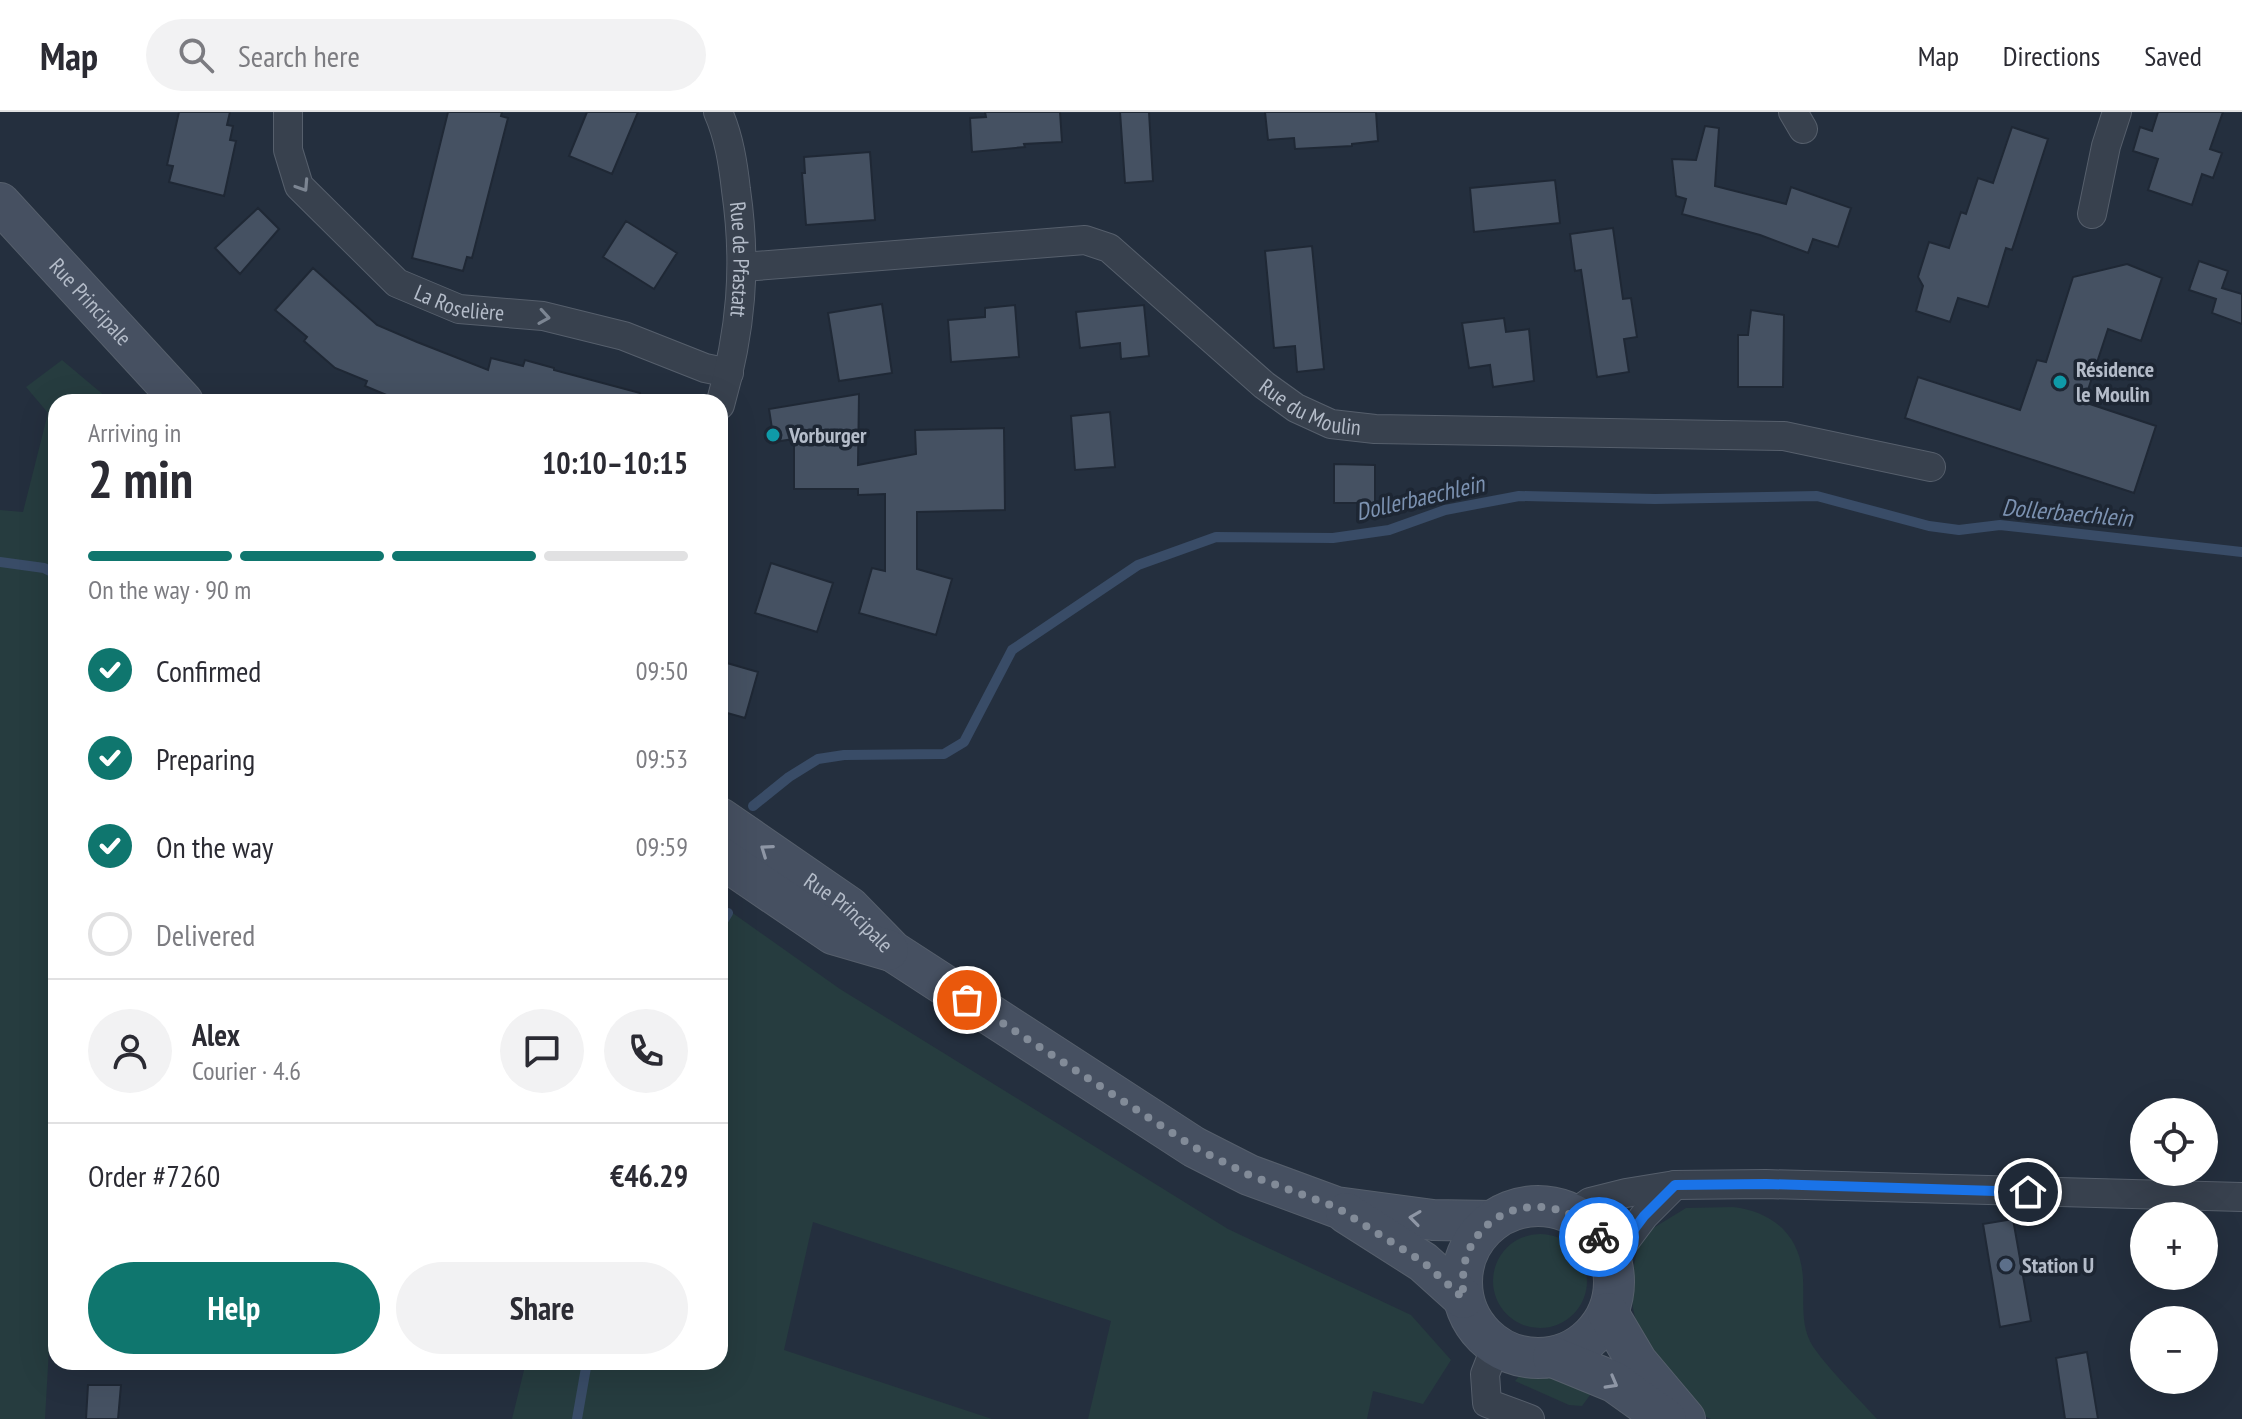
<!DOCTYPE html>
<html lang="en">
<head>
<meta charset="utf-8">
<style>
	body { margin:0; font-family:"PT Sans Narrow",sans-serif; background:#f2f2f3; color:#2b2b33; height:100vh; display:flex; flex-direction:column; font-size:30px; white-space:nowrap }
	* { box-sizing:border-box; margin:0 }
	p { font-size:26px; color:#7c7c81 }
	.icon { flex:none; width:44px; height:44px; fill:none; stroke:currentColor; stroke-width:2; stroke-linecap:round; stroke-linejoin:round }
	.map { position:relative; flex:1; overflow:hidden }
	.details { position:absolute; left:48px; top:282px; width:680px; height:976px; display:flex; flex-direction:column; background:#fff; border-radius:24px; box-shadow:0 8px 32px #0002 }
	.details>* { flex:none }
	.fabs { position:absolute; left:2130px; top:986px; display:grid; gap:16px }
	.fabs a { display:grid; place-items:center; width:88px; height:88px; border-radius:50%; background:#fff; box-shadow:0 8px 32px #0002; font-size:40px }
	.pin { position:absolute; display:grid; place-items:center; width:68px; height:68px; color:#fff; margin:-34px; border:4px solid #fff; border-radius:50%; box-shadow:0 2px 8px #0007 }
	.courier { position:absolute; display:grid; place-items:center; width:80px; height:80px; margin:-40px; border:6px solid #1a73e8; border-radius:50%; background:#fff; color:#222; box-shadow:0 2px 10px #0007 }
	.summary em { font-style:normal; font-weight:800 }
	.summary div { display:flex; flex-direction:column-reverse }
	.summary { display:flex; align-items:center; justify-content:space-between; height:136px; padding:0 40px }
	h1 { font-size:52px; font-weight:800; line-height:60px }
	.bar { display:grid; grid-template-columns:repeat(4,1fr); gap:12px 8px; align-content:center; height:96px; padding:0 40px }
	.bar i { height:10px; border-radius:6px; background:#e1e1e2 }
	.bar .on { background:#0f766e }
	.bar p { grid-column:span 4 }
	.line { display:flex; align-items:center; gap:20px; padding:0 40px; border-top:2px solid #e1e1e2 }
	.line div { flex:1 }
	.round { display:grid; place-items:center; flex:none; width:84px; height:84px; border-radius:42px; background:#f2f2f3 }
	ol { padding:0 40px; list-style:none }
	li { display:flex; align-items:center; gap:24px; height:88px }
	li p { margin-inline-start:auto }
	li .icon { padding:8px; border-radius:50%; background:#0f766e; color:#fff; stroke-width:4 }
	li:last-child { color:#7c7c81 }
	li i { width:44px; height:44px; border:4px solid #e1e1e2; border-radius:50% }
	.action { display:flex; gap:16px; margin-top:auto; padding:16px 40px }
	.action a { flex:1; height:92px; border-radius:48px; background:#0f766e; color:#fff; font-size:32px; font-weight:800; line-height:92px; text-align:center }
	.action a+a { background:#f2f2f3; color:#2b2b33 }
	header { display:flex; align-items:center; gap:48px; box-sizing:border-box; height:112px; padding:0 40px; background:#fff; border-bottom:2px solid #e1e1e2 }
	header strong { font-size:38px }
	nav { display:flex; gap:44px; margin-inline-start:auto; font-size:28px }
	.search { width:560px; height:72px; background:#f2f2f3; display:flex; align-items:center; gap:20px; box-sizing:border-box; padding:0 28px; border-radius:44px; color:#7c7c81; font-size:30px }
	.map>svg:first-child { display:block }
	.green { fill:#263c3f }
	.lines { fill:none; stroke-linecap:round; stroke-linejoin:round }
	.stream { stroke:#394c67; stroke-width:10 }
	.building { fill:#455162; stroke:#1f2835; stroke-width:2 }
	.minor-casing { stroke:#565f6c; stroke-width:30 }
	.secondary-casing { stroke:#565f6c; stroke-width:42 }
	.minor { stroke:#38414e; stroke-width:28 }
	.secondary { stroke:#465061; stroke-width:40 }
	.oneway { stroke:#7c8592 }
	.oneway2 { stroke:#8e96a5 }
	.done { stroke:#828b98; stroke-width:8; stroke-dasharray:0 14.4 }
	.route { stroke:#1a73e8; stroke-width:10 }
	.culture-dot { fill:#0f9aa8; stroke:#1d2633; stroke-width:3 }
	.service-dot { fill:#5c6f8a; stroke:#1d2633; stroke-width:3 }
	.labels { text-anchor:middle; stroke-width:7; stroke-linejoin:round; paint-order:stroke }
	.street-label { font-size:22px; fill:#b4bcc9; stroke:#1d2633 }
	.poi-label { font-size:22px; font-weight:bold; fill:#b4bcc9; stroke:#1d2633; text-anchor:start }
	.water-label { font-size:24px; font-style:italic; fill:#7c92b1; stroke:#1d2633 }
</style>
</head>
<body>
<header>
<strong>Map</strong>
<div class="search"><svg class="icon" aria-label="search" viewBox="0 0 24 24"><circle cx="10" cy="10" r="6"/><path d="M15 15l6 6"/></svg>Search here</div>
<nav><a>Map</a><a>Directions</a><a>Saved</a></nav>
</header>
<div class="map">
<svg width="2242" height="1307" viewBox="0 0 2242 1307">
	<rect width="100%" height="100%" fill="#242f3e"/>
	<path class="green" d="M62 248 112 290H56V936L48 937 56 960V1114L45 1307H0V398L23 400 48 301 26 275Z
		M720 792 840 877 1228 1117 1411 1203 1451 1248 1423 1292 1373 1279 1367 1307H1088L1111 1209 813 1110 784 1238 992 1307H512L526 1250H720Z
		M1733 1095C1774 1100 1801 1124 1803 1167 1804 1188 1801 1208 1809 1227 1816 1245 1862 1290 1877 1307H1711L1704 1304C1651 1238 1612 1214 1642 1123L1686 1096Z
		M1493 1169a47 47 0 1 1 94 0a47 47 0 1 1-94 0Z
		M1561 1261 1596 1275 1582 1294 1569 1293 1515 1269 1521 1262Z"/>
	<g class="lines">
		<path class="stream" d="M0 450 44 456 56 462
			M753 694 789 665 818 647 844 643 944 642 964 630 1012 538 1138 453 1216 425 1333 426 1389 418 1445 398 1519 384 1655 387 1817 384 1929 414 1959 418 2000 413 2242 440
			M720 814 728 801
			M577 1307 587 1250"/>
	</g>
	<path class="building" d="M179 0H230L227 13 233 14 230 28 236 29 224 84 169 70 173 54 167 53Z
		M448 0H502L501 4 508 6 472 146 467 145 463 159 412 146Z
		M587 0H638L612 62 569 44Z
		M985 0H1060L1062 30 1024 32 1025 35 972 40 970 6 986 5Z
		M1120 0H1149L1153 69 1125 71Z
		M1265 0H1376L1378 29 1352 32V34L1295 37 1294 26 1268 28Z
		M2158 0H2223L2210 37 2222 41 2213 66 2202 62 2192 93 2148 78 2158 47 2133 39 2140 15 2152 19Z
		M1705 14 1719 16 1715 74 1786 92 1791 75 1851 96 1838 135 1813 127 1808 141 1760 123 1682 102 1686 87 1676 84 1672 47 1696 48Z
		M2012 15 2048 27 2012 138 2006 136 1988 195 1958 186 1950 210 1916 199 1923 174 1918 165 1929 130 1949 136 1961 100 1966 102 1978 66 1993 71Z
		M870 40 875 108 806 113 802 61H805L804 45Z
		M1555 68 1560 111 1474 120 1470 76Z
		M258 96 279 117 240 162 215 136Z
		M626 109 677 141 654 177 603 145Z
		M1613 116 1623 187 1631 186 1637 225 1624 227 1629 260 1597 265 1581 158 1575 159 1570 122Z
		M1312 134 1324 257 1297 260 1295 234 1274 236 1265 139Z
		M2199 149 2228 159 2222 176 2242 182V212L2212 201 2216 187 2189 178Z
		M2127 152 2162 166 2141 229 2108 217 2084 290 2156 314 2134 381 1905 306 1918 265 2020 298 2037 248 2046 250 2073 165Z
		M313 156 377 213 417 230 488 258 491 246 523 254 525 248 554 256V258L640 281 639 290H403L365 274 367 269 335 256 304 229 307 225 275 198Z
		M882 192 892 261 839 269 828 201Z
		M1015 193 1019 245 951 250 948 208 985 205V196Z
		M1144 193 1149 244 1121 247 1120 231 1080 236 1076 200Z
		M1751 198 1784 203 1783 275H1738V223H1748Z
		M1504 206 1506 220 1529 217 1534 269 1493 275 1490 253 1469 256 1462 211Z
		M859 282 858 353 916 342 915 318 1004 316 1005 398 917 400V457L952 467 936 523 859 501 872 456 885 459V382L858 383V377H794V327L774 330 769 297Z
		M1110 300 1115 355 1075 358 1071 304Z
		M1334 352 1375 353V391H1334Z
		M771 451 833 471 817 520 755 501Z
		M720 549 758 560 745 606 720 599Z
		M2013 1107 2031 1209 2000 1215 1983 1112Z
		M2087 1240 2098 1307H2065L2056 1246Z
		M88 1273H121L118 1307H86Z"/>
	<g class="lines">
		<defs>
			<g id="minor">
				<path id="s1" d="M288 0V38L299 74 397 171 459 197 543 204 624 224 705 256 729 261"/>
				<path id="s2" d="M718 0C729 25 733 51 736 78 747 154 741 220 720 293"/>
				<path d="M1793 0 1803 17"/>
				<path d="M2092 102 2106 34 2117 0"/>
				<path id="s3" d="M743 155 1085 128 1109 136 1264 273 1296 296 1331 312 1375 317 1784 324 1931 355"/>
				<path d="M1573 1102 1590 1090 1626 1081 1675 1073 1766 1072 2242 1085"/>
				<path d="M1611 1148 1644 1104 1675 1073"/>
				<path d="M1496 1234 1485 1262 1487 1291 1530 1307"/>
			</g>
			<g id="secondary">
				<path id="s4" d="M0 91 183 290"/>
				<path id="s5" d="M720 706 849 795 892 839 1194 1035 1249 1063 1336 1095 1433 1108 1492 1109"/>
				<path d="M720 745 833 822 888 838"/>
				<circle cx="1538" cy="1170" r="76"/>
				<path d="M1346 1101 1423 1150 1463 1186"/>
				<path d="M1608 1201 1637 1250 1685 1307"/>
				<path d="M1553 1245 1614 1270 1666 1307"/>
			</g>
		</defs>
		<use href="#minor" class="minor-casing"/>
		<use href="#secondary" class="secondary-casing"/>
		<use href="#minor" class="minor"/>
		<use href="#secondary" class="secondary"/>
	</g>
	<defs><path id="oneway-chevron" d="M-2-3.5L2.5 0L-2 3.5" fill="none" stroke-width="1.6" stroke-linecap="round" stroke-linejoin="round" transform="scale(2)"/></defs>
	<g class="oneway">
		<use href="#oneway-chevron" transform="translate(303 74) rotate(57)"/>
		<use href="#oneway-chevron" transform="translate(544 205) rotate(9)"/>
	</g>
	<g class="oneway2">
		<use href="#oneway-chevron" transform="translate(766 738) rotate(-145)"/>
		<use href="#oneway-chevron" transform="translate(1415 1106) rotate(-172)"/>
		<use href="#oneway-chevron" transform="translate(1612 1271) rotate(29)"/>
	</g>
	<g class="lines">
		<path class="done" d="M967 888 1194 1035 1249 1063 1336 1095 1423 1150 1463 1186C1463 1171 1462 1157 1467 1143 1489 1085 1562 1080 1599 1125"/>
		<path class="route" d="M1599 1125 1611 1148 1644 1104 1675 1073 1766 1072 2028 1080"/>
	</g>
	<g class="culture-dot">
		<circle cx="2060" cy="270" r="8"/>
		<circle cx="773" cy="323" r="8"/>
	</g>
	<circle class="service-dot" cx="2006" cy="1153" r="8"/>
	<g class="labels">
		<g class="street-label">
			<text dy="8" stroke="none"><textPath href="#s2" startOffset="150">Rue de Pfastatt</textPath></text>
			<text dy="8" stroke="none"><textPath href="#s1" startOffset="280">La Roselière</textPath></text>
			<text dy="8" stroke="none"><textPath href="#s4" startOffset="134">Rue Principale</textPath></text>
			<text dy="8" stroke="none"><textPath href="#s3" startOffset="628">Rue du Moulin</textPath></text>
			<text dy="8" stroke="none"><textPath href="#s5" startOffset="160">Rue Principale</textPath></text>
		</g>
		<g class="poi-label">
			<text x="2076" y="265">Résidence<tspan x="2076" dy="25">le Moulin</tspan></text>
			<text x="789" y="331">Vorburger</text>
			<text x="2022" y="1161">Station U</text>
		</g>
		<g class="water-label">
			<text transform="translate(1420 386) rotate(-13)" y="8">Dollerbaechlein</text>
			<text transform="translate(2067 401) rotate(5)" y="8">Dollerbaechlein</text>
		</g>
	</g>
</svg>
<div class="fabs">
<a><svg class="icon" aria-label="locate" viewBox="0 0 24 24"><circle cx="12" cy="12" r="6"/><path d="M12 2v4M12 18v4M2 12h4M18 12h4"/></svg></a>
<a>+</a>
<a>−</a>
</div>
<div class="pin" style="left:967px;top:888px;background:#ea580c"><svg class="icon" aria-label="bag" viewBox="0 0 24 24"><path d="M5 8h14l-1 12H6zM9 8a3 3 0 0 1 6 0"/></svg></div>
<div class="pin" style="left:2028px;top:1080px;background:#1f2937"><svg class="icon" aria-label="home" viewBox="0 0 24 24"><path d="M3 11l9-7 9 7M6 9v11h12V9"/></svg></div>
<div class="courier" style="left:1599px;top:1125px"><svg class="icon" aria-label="bike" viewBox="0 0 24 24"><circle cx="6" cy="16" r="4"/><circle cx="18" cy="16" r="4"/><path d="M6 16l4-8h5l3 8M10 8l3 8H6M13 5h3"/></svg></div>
<section class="details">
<div class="summary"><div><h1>2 min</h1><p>Arriving in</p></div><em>10:10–10:15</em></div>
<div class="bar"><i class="on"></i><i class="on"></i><i class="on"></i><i></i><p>On the way · 90 m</p></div>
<ol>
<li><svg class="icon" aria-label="check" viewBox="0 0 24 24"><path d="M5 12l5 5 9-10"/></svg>Confirmed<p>09:50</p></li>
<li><svg class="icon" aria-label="check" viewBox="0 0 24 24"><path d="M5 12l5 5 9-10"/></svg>Preparing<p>09:53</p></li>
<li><svg class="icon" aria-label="check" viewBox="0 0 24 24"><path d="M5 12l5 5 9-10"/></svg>On the way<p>09:59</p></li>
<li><i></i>Delivered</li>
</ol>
<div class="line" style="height:144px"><a class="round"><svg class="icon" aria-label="person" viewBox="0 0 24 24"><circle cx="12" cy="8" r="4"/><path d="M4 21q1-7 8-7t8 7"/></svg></a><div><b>Alex</b><p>Courier · 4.6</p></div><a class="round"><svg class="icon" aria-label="chat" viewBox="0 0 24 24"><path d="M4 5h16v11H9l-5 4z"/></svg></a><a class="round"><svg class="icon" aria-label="phone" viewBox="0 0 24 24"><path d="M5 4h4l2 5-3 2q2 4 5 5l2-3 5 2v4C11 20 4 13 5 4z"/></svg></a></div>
<div class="line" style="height:104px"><div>Order #7260</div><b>€46.29</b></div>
<div class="action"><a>Help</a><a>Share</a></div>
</section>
</div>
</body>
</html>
